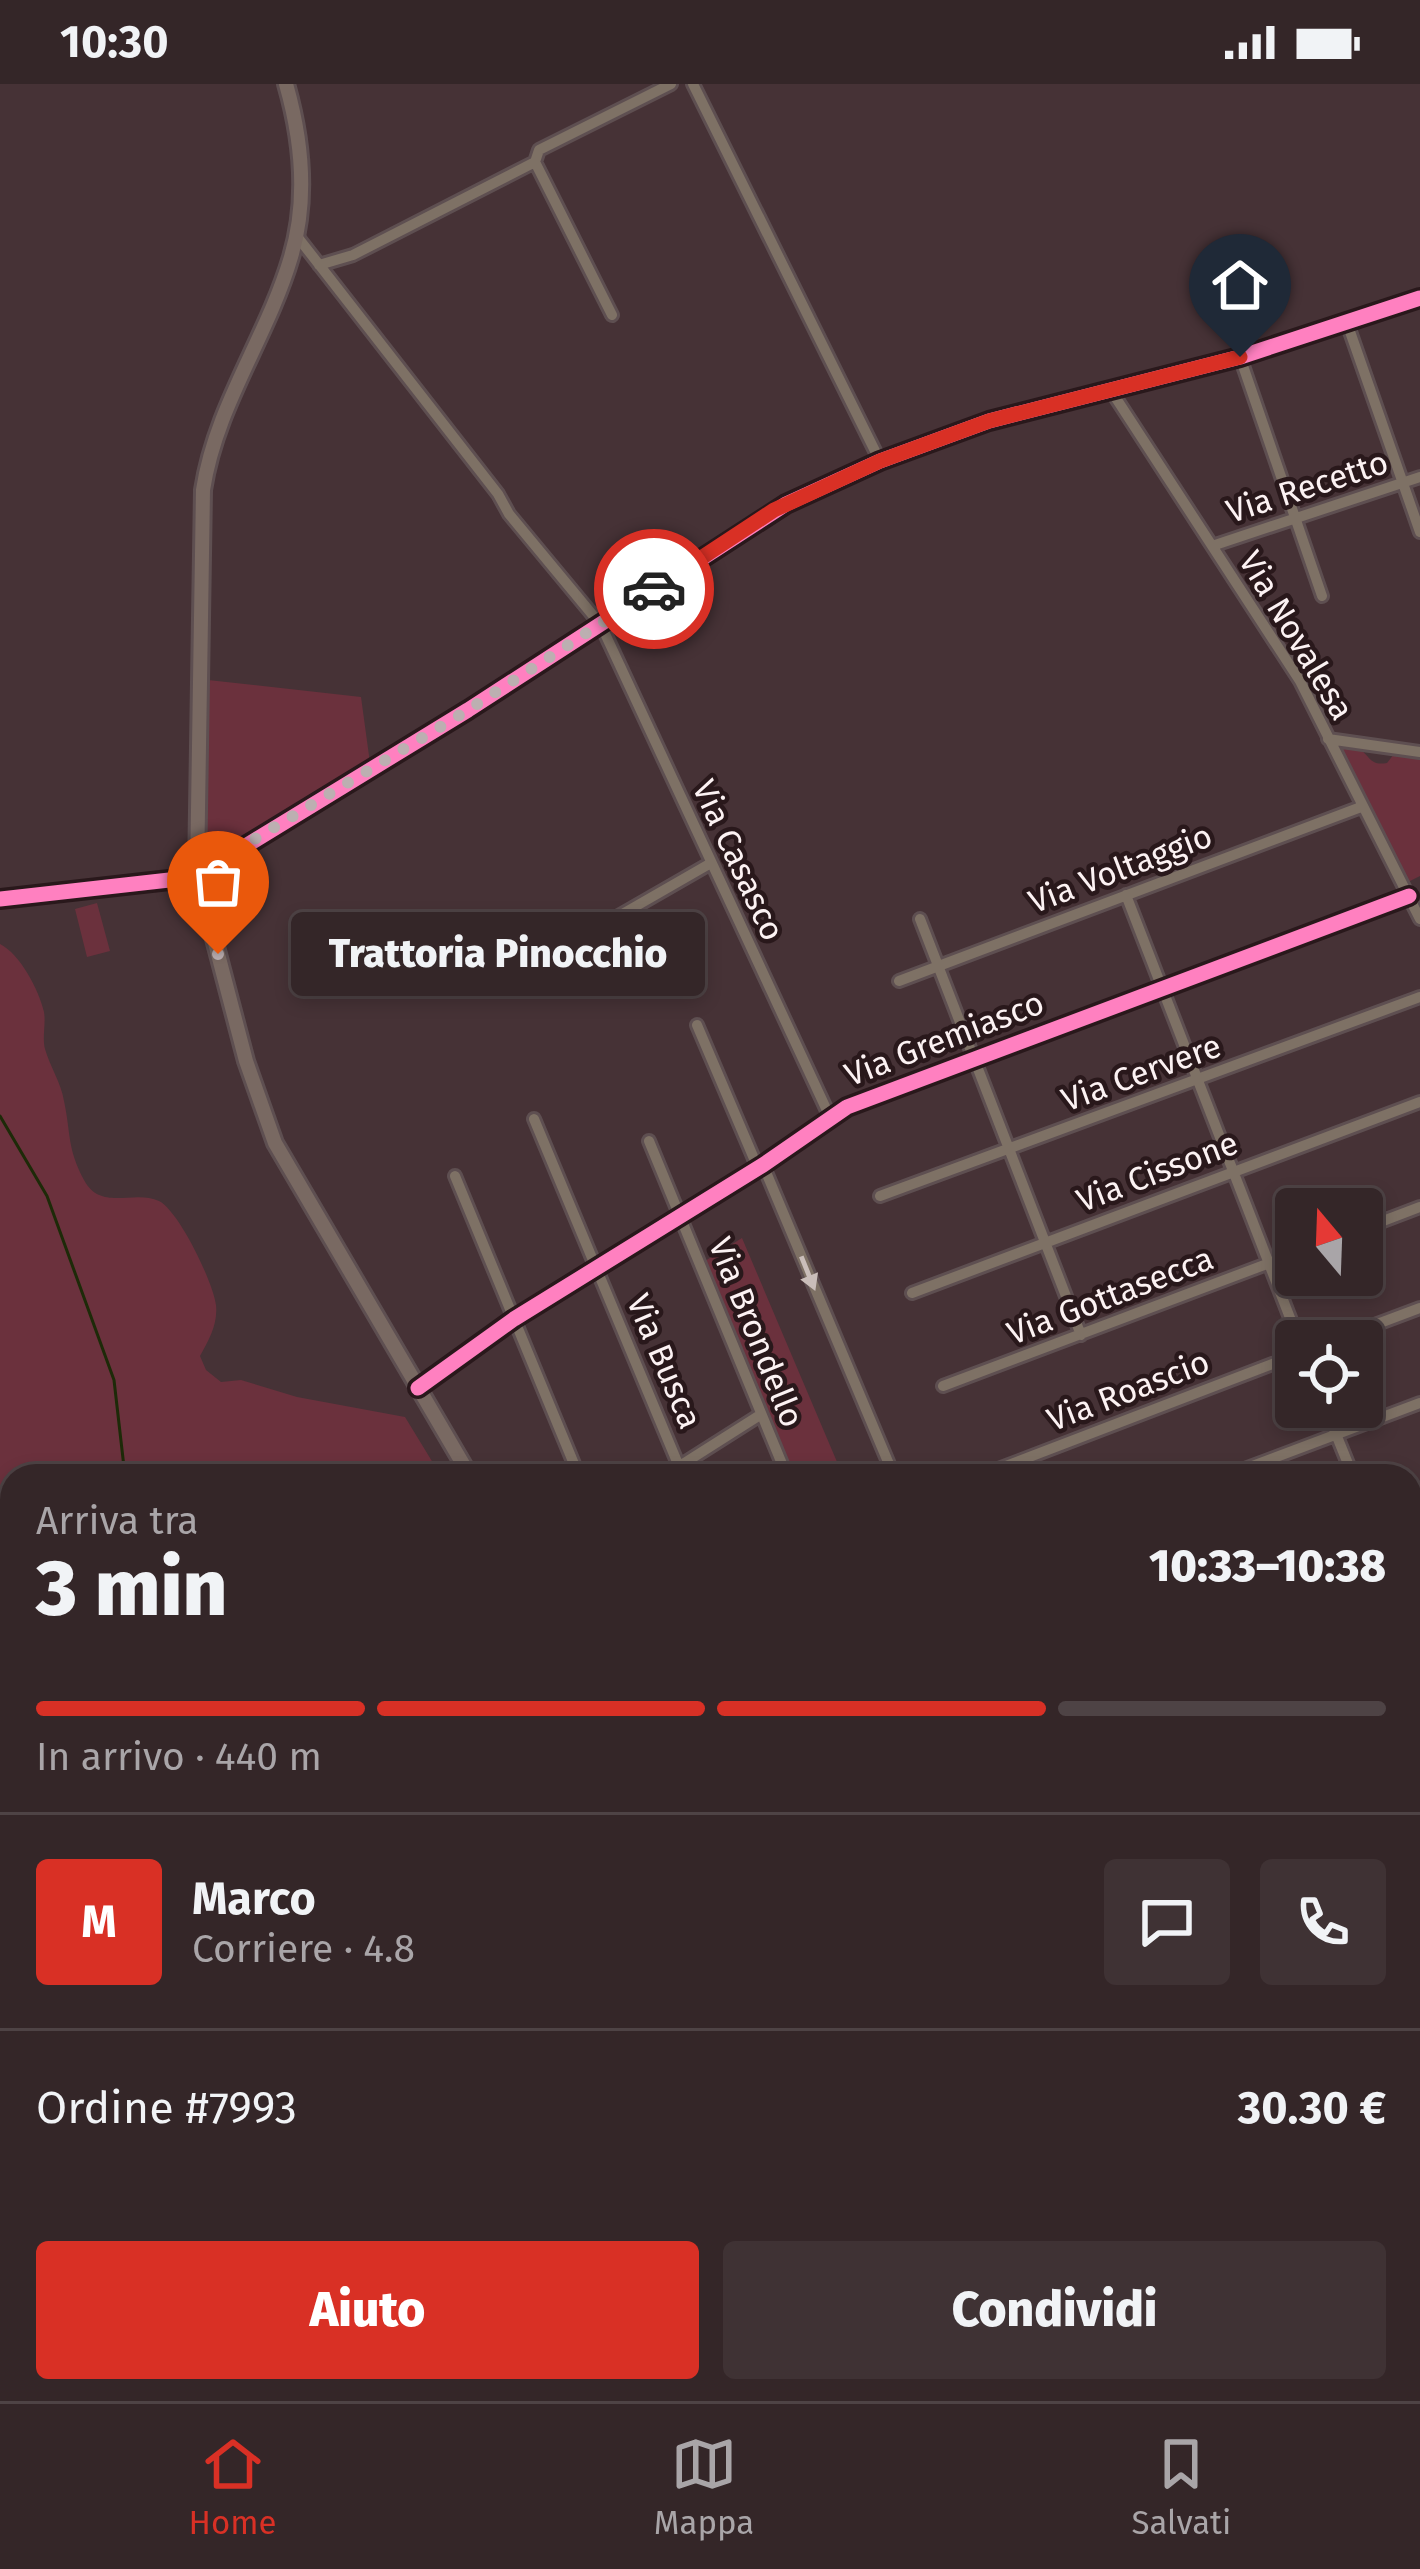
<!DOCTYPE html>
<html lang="it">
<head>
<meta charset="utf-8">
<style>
	body { margin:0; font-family:"Fira Sans",sans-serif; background:#3f3234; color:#f1f3f6; height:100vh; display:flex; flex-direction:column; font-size:45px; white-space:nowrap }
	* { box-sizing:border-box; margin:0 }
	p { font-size:39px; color:#a9a5a8 }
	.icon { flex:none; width:66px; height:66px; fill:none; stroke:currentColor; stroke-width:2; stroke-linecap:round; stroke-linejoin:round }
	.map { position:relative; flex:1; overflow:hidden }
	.panel { position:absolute; left:0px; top:1380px; width:1422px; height:939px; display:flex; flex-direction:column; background:#342628; border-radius:36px 36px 0 0; box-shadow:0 6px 18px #0003,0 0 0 3px #4e4345 }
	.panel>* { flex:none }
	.needle { width:78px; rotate:341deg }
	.buttons { position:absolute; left:1275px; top:1104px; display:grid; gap:24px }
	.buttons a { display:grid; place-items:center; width:108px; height:108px; border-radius:12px; background:#342628; box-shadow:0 6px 18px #0003,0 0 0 3px #4e4345; font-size:60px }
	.pin { position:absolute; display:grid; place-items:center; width:102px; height:102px; color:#fff; margin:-123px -51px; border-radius:50% 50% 50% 0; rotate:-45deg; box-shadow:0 0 12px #0007 }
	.pin .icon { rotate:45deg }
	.courier { position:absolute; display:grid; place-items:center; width:120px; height:120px; margin:-60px; border:9px solid #d93025; border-radius:50%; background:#fff; color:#222; box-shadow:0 3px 15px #0007 }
	.bubble { position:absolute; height:84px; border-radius:12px; background:#342628; box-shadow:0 6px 18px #0003,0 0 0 3px #4e4345; font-size:39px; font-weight:800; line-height:84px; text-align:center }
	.head em { font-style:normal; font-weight:800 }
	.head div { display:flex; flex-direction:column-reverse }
	.head { display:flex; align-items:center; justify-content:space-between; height:204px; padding:0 36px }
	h1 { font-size:78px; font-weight:800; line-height:90px }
	.bar { display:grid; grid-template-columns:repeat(4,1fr); gap:18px 12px; align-content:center; height:144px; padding:0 36px }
	.bar i { height:15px; border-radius:9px; background:#4e4345 }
	.bar .active { background:#d93025 }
	.bar p { grid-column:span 4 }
	.line { display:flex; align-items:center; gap:30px; padding:0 36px; border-top:3px solid #4e4345 }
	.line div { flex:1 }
	.round { display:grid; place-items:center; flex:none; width:126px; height:126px; border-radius:12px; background:#3f3234 }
	.action { display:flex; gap:24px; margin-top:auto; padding:24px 36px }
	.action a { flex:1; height:138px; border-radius:12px; background:#d93025; color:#fff; font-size:48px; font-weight:800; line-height:138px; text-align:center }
	.action a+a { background:#3f3234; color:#f1f3f6 }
	.status { display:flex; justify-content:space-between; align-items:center; height:84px; padding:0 60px; background:#342628; direction:ltr }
	.status svg { height:33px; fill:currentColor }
	.tabs { display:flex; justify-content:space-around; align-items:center; height:168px; border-top:3px solid #4e4345; background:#342628; font-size:33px; color:#a9a5a8 }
	.tabs a { display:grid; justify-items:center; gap:6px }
	.tabs .active { color:#d93025 }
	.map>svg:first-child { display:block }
	.green { fill:#6b313d }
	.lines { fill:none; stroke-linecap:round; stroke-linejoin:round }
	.stream { stroke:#1d2a08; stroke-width:3 }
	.minor-casing { stroke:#5e4f51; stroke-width:16 }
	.major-casing { stroke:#5e4f51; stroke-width:20 }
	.minor { stroke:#7e7165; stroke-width:10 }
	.major { stroke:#796962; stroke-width:14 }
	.cycleway-casing { stroke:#29181b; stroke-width:22 }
	.cycleway { stroke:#ff80c0; stroke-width:15 }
	.oneway { fill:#cabeba }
	.done { stroke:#bcafb1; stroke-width:12; stroke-dasharray:0 21.6 }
	.route { stroke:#d93025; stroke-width:15 }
	.labels { text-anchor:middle; stroke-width:9; stroke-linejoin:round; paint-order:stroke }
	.street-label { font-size:33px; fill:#fcf2f3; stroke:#29181b }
</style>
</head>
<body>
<div class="status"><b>10:30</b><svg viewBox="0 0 49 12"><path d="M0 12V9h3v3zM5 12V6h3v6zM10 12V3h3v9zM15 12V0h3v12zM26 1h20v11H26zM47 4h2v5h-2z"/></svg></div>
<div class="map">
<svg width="1420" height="2317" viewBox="0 0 1420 2317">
	<rect width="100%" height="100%" fill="#463236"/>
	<path class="green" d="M208 596 361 613 370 679 208 777 203 772 201 692Z
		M1347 663 1358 664C1371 672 1369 682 1387 679L1394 670 1420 673V792L1408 798 1343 678 1340 666Z
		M97 819 110 867 87 873 75 825Z
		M0 860C20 870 39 906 44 928 46 940 42 953 45 965 50 983 61 998 64 1017 71 1050 67 1064 84 1096 101 1128 134 1105 159 1117 179 1127 213 1198 216 1221 218 1240 209 1256 200 1272L206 1286 221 1298 241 1296 297 1313 405 1333 441 1392H12V2133L0 2136Z
		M742 1154 843 1392H792L705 1177Z
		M1410 1991 1420 1993V2195L1410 2206Z
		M101 2307H469L474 2317H108Z
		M990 2307H1312L1302 2317H999Z"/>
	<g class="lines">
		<path class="stream" d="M0 1032 47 1112 114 1296 125 1392
			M441 2307 442 2317
			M1256 2317 1261 2307"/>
		<defs>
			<path id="minor" d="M693 0 880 377
				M535 78 612 231
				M296 151 498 410 509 430 601 541 830 1033
				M319 181 353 171 535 78 539 66 671 0
				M1347 239 1420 448
				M1240 273 1322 512
				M1110 305 1300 597 1420 835
				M1212 462 1420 393
				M1328 655 1420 668
				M1126 811 1299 1257
				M0 815 187 794 208 785 468 626 786 420 880 377 989 337 1240 273 1420 214
				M920 835 1081 1251
				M558 867 711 779
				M899 897 1361 723
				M697 941 758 1084
				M534 1035 683 1392
				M649 1057 787 1392
				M763 1081 894 1392
				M455 1092 579 1392
				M880 1112 1420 913
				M1362 1145 1420 1123
				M912 1209 1420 1018
				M1332 1257 1420 1224
				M943 1302 1296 1169
				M418 1304 514 1235 763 1081 847 1023 1409 812
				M1325 1323 1353 1392
				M664 1392 760 1331
				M980 1392 1296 1271
				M1226 1392 1420 1319
				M1410 1424 1420 1420
				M1410 1539 1420 1563
				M1410 1635 1420 1631
				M1410 1726 1420 1722
				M1410 1821 1420 1817
				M1410 1947 1416 1962"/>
			<path id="major" d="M286 0C302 56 308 116 291 173 267 254 216 321 203 406L197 790 246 977 275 1059 470 1392
				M863 2307 865 2317"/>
		</defs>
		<use href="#minor" class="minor-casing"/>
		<use href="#major" class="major-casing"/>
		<use href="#minor" class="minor"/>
		<use href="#major" class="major"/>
		<defs>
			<path id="cycleway" d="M0 815 187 794 208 785 468 626 786 420 880 377 989 337 1240 273 1420 214
				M418 1304 514 1235 763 1081 847 1023 1409 812"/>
		</defs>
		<use href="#cycleway" class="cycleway-casing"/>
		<use href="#cycleway" class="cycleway"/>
	</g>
	<defs><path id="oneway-solid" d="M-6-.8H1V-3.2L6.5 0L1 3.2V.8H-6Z" transform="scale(3)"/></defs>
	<use class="oneway" href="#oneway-solid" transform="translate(808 1189) rotate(68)"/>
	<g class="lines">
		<path class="done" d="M218 870 197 790 468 626 654 505"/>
		<path class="route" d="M654 505 774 426 880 377 989 337 1240 273"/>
	</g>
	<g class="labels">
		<g class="street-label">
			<text transform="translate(1307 402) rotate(-18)" y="12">Via Recetto</text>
			<text transform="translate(1297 551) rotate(59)" y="12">Via Novalesa</text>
			<text transform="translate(739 776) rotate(65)" y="12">Via Casasco</text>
			<text transform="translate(1120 784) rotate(-21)" y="12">Via Voltaggio</text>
			<text transform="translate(944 954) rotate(-21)" y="12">Via Gremiasco</text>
			<text transform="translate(1141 988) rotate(-20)" y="12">Via Cervere</text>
			<text transform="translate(1157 1087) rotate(-21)" y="12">Via Cissone</text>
			<text transform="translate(1110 1211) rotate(-21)" y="12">Via Gottasecca</text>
			<text transform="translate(757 1248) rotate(68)" y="12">Via Brondello</text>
			<text transform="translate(665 1277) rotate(67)" y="12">Via Busca</text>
			<text transform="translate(1128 1306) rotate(-21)" y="12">Via Roascio</text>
		</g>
	</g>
</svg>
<div class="buttons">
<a><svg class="needle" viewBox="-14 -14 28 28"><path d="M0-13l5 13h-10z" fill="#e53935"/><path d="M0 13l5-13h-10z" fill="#a9a5a8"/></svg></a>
<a><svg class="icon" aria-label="locate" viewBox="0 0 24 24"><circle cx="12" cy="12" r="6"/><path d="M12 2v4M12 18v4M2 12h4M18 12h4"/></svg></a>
</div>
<div class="pin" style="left:218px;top:870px;background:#ea580c"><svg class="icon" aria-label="bag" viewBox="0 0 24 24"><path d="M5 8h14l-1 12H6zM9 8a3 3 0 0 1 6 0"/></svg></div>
<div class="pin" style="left:1240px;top:273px;background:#1f2937"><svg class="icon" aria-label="home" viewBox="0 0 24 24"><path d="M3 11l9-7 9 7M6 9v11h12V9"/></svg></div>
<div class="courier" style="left:654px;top:505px"><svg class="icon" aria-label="car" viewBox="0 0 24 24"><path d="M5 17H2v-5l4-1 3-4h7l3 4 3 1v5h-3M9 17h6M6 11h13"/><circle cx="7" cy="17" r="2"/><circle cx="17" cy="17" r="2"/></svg></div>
<div class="bubble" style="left:291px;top:828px;width:414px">Trattoria Pinocchio</div>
<section class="panel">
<div class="head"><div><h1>3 min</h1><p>Arriva tra</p></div><em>10:33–10:38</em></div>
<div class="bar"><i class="active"></i><i class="active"></i><i class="active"></i><i></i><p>In arrivo · 440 m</p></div>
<div class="line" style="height:216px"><b class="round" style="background:#d93025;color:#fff">M</b><div><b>Marco</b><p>Corriere · 4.8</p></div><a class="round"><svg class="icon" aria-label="chat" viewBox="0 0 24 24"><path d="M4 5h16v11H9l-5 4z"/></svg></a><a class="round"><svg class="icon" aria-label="phone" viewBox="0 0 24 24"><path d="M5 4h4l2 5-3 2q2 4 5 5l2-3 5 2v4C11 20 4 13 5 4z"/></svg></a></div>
<div class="line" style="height:156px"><div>Ordine #7993</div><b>30.30 €</b></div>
<div class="action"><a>Aiuto</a><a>Condividi</a></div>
</section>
</div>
<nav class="tabs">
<a class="active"><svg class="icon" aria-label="home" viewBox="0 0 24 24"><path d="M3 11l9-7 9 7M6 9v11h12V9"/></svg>Home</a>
<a><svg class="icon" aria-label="map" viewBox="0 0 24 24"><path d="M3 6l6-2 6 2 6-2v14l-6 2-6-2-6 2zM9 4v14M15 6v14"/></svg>Mappa</a>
<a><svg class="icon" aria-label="saved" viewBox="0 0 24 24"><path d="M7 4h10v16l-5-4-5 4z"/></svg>Salvati</a>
</nav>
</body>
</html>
